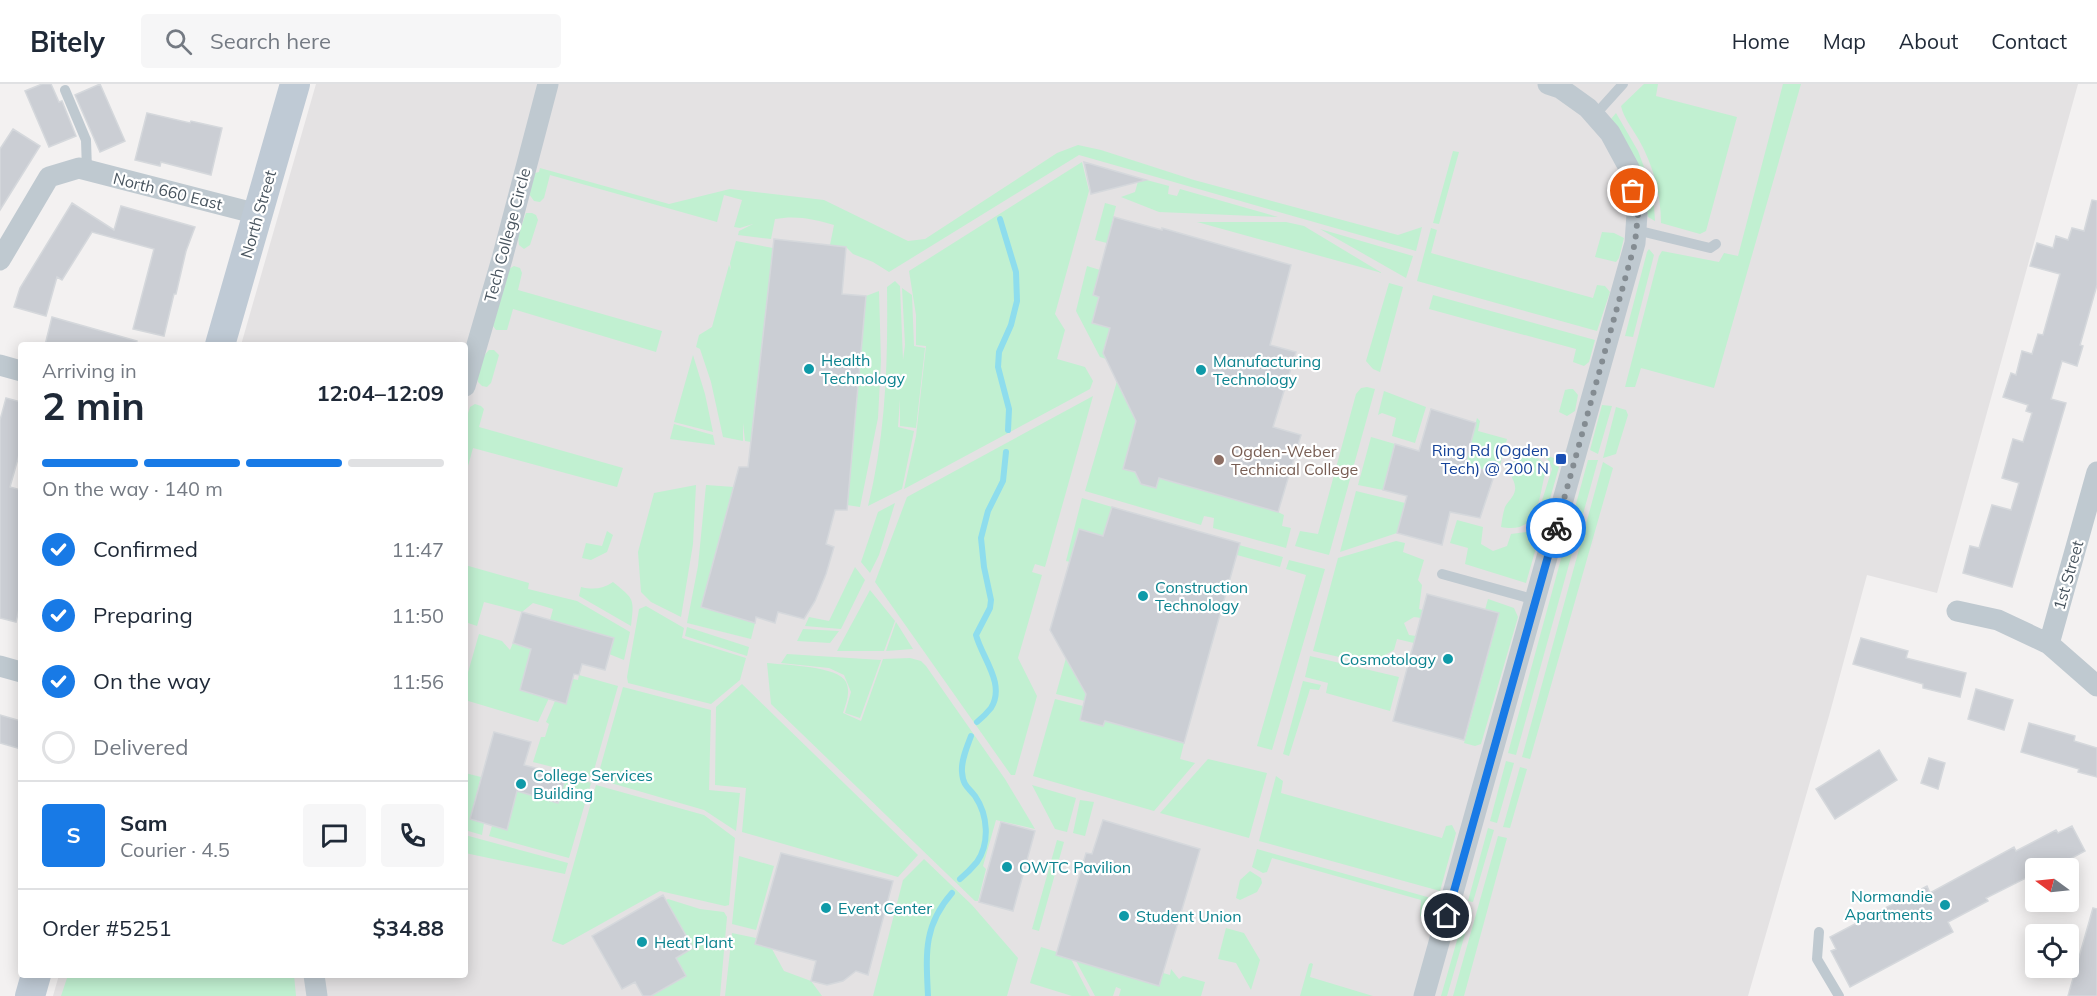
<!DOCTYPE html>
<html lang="en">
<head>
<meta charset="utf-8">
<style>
	body { margin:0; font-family:Mulish,sans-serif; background:#f6f6f7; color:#1f2937; height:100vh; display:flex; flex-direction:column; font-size:22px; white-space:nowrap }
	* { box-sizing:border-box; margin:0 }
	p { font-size:20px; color:#747a83 }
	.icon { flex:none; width:33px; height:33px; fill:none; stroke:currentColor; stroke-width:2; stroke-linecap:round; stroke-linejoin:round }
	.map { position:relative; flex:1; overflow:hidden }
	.sheet { position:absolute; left:18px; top:258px; width:450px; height:636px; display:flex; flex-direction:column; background:#fff; border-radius:6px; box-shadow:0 3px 15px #0003 }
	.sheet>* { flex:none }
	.needle { width:39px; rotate:285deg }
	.controls { position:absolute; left:2025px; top:774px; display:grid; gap:12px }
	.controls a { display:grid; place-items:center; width:54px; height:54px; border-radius:6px; background:#fff; box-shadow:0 3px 15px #0003; font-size:30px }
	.pin { position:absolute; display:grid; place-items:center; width:51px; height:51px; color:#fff; margin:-26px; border:3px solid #fff; border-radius:50%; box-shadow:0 2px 6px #0007 }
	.courier { position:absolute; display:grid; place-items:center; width:60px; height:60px; margin:-30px; border:4px solid #187ae6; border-radius:50%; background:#fff; color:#222; box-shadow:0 2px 8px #0007 }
	.head em { font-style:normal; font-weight:700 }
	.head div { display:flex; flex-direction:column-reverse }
	.head { display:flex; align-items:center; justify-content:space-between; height:102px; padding:0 24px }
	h1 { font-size:39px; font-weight:700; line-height:45px }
	.bar { display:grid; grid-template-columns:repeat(4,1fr); gap:9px 6px; align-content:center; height:72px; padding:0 24px }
	.bar i { height:8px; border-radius:4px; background:#e0e1e3 }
	.bar .selected { background:#187ae6 }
	.bar p { grid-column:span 4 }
	.line { display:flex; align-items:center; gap:15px; padding:0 24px; border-top:2px solid #e0e1e3 }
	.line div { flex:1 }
	.round { display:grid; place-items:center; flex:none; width:63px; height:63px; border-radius:6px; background:#f6f6f7 }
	ol { padding:0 24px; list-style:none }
	li { display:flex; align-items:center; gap:18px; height:66px }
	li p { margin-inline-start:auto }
	li .icon { padding:6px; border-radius:50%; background:#187ae6; color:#fff; stroke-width:4 }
	li:last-child { color:#747a83 }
	li i { width:33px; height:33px; border:3px solid #e0e1e3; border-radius:50% }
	header { display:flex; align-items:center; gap:36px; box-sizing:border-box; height:84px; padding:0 30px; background:#fff; border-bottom:2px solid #e0e1e3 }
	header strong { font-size:28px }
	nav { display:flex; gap:33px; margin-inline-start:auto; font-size:21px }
	.search { width:420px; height:54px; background:#f6f6f7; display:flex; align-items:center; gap:15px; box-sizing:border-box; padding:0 21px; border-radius:6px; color:#747a83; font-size:22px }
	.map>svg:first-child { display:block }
	.education { fill:#e4e2e3 }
	.green { fill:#c1f0d1 }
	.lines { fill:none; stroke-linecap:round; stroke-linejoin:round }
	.stream { stroke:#8edded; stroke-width:6 }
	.building { fill:#cbced4; stroke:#d5d8dc; stroke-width:1.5 }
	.lane { stroke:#bfc9d0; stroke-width:10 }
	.street { stroke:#bfc9d0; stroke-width:21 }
	.secondary { stroke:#bfcad5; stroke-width:30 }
	.done { stroke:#848c92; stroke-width:6; stroke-dasharray:0 10.8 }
	.route { stroke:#187ae6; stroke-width:8 }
	.culture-dot { fill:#0f9aa8; stroke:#fff; stroke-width:2 }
	.transit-dot { fill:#1a4fb4; stroke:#fff; stroke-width:2 }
	.education-dot { fill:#8d6e63; stroke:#fff; stroke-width:2 }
	.labels { text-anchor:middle; stroke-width:4.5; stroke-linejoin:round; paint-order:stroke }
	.street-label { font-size:16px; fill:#49555f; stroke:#fff }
	.culture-label { font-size:16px; fill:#0d838f; stroke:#fff; text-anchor:start }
	.transit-label { font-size:16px; fill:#164399; stroke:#fff; text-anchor:end }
	.education-label { font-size:16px; fill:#785e54; stroke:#fff; text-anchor:start }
</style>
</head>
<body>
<header>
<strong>Bitely</strong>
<div class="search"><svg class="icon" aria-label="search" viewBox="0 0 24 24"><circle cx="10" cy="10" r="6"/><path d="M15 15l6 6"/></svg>Search here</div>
<nav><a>Home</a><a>Map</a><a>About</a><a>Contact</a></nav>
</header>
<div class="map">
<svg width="2097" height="912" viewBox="0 0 2097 912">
	<rect width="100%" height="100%" fill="#f3f1f1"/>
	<path class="education" d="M316 0H2078L1937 509 1867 491 1829 632 1748 912H53L59 891H465V261H241Z"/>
	<path class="green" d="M1644 0H1658L1656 12 1737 33 1706 147 1700 150 1661 139C1661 110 1653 81 1639 56 1633 45 1624 35 1621 22Z
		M1783 0H1801L1714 304 1641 284 1635 303H1625L1659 172 1662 167 1719 178 1724 169 1738 172Z
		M1616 29 1638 67 1653 107 1655 137 1648 133 1641 95 1611 35Z
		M1078 61 1101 66 1194 96 1398 151 1422 143 1416 167 1079 71 889 188 873 178 853 170 846 163 830 161 834 141C814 135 796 131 775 135L771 155 738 151 739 147 753 140 740 144 734 143 742 116 724 111 717 138 550 91 544 114 540 118 534 117 529 110 535 89 539 88 540 84 669 120 730 105 824 116 908 157 925 155 1057 69Z
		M1453 67 1459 68 1439 140 1433 139Z
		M1082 78 1089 107 1055 230 1065 246 1057 275 1085 283 1093 297 1090 305 904 405 916 352 926 262 916 261V231L909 187Z
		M1139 94 1169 102 1168 110 1177 112 1180 105 1278 133 1159 128 1121 113 1135 108Z
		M1105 119 1116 122 1107 159 1095 156Z
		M526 129H532L536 131 538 136 530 161 524 165 519 161 518 152Z
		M1197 138H1286L1304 142 1382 189Z
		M1431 144 1437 146 1431 169 1593 214 1597 201 1605 202 1610 208 1597 247 1417 197Z
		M1320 145 1413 172 1406 194Z
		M1602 148 1614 149 1624 154 1619 174 1616 178 1595 173Z
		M736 157 773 164 751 358 745 357 743 339V357L723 353 711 298 700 265 696 263 699 251 712 243 729 181 731 186 730 179Z
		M1649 165 1654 171 1633 253 1625 252 1647 168Z
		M514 182 520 184 522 189 518 206 662 247 656 268 513 225 507 246H496L493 242 509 185Z
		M1087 182 1100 186 1093 211 1099 213 1092 239 1110 244 1104 265 1108 267 1106 275 1100 273 1076 227Z
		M895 197 900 202 903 276 905 261 902 204 912 211 914 262 925 264 916 344 900 342V315L898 343 914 347 902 405 868 422C886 350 888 277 887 203Z
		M1389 199 1403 203 1380 288 1373 285 1366 277Z
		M879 207 881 277 878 334 860 423 847 421 866 212Z
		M1433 211 1595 256 1589 278 1584 282 1573 278 1576 265 1429 225Z
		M489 266H494L499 271 491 299 487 303 482 302 478 298C478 288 481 273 489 266Z
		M693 271 705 310 713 348 674 338Z
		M1117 297 1137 339 1135 388 1141 400 1156 404 1159 394 1278 428 1284 431 1282 442 1291 444 1286 464 1213 444 1214 434 1204 432 1201 441 1085 407Z
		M1367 303 1375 305 1329 471 1295 462 1300 447 1318 450 1356 310 1361 304Z
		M1569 305H1573L1578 311 1575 327 1567 332 1559 328 1565 306Z
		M1384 307 1426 323 1415 359 1392 352 1396 334 1382 329 1378 331Z
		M1093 312 1045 483 1035 480 1032 488 1042 491 1018 574 1037 612 1015 691H1011L875 498 907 413Z
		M475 320 481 322 484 325 479 343 623 384 617 403 473 364 468 382H465V339L470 323Z
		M1602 321 1612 322 1598 370 1590 366Z
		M1616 323 1626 326 1628 331 1616 370 1603 374Z
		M1477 334 1480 337 1478 347 1507 355 1498 389 1465 381Z
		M674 340 713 351 715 361 670 355Z
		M1371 353 1395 360 1383 406 1358 401Z
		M1541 370 1554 374 1553 380 1559 383 1526 499 1465 480 1468 464 1450 459 1457 436 1483 443 1481 460 1493 467 1507 462 1511 450 1526 448 1534 442 1552 385 1549 377Z
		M1521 372C1532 371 1544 374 1546 386 1538 414 1540 451 1501 443 1502 436 1503 429 1505 423 1508 417 1514 413 1515 406 1517 393 1499 387 1521 372Z
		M1588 376H1598L1516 671 1508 669Z
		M1603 378 1613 384 1530 675 1522 673Z
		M696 401 693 460 681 533 651 518 641 508 638 468 654 409Z
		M706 401 734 403 702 523 755 539 751 555 687 539 698 482Z
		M1356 407 1405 419 1397 449 1340 468Z
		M1082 414 1112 423 1103 452 1079 445 1070 478 1066 477Z
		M895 419 879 471 870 489 861 478 878 428Z
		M607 447 613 451 607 468 591 476 582 474 586 459 602 462Z
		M1396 457 1405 459 1403 468 1424 476 1418 496 1422 501 1419 525 1423 526 1421 534 1414 533 1404 539 1409 551 1416 552 1414 559 1397 555 1394 566 1370 580 1313 567 1338 474Z
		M1239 461 1283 473 1280 483 1237 471Z
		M1289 476 1325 485 1272 666 1257 662 1306 491 1286 485Z
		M465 481 529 499 528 505 577 517 630 548 624 576 609 570 613 554 550 536 553 525 533 519 522 528 484 518 477 542 465 538Z
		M855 483 865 496 841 545 805 542 809 533 829 537Z
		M613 498C635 516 634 514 631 542L579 512 581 503C593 506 603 505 613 498Z
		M870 506 895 537 884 567H837Z
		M1488 515 1514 524 1518 533 1481 660 1475 662 1464 659 1499 530 1485 526Z
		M646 522 684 544 682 554 746 574 740 596 711 620 628 599 627 593 638 531 639 525Z
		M896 538 913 565 886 567Z
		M687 543 749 563 747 572 685 552Z
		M803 545 839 547 830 559 797 557Z
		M479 550 502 557 510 566 513 559 531 565 520 606 549 614 538 638 465 616V599Z
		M787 570 881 576 860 634 845 629 851 608 844 591 829 584 781 579Z
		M1310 572 1399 593 1390 627 1326 609 1328 599 1305 593Z
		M910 574 921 577 926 582 1005 695 1035 745 996 736 983 782 986 785 978 817H975L771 620 767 579C784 581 839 582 846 598 851 609 846 619 843 629L861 637 883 575Z
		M1066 574 1086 610 1085 617 1056 610Z
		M579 591 618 602 592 693 533 678 541 653H545L549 640 546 638 555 617 566 620 573 595 578 596Z
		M1303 597 1321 601 1319 606 1310 605 1289 672 1283 670Z
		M742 600 918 771 898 793 742 748 746 704 715 701 716 623Z
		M623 603 711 626 709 706 740 709 736 747 704 726 597 695Z
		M1055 615 1083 622 1080 637 1103 642 1106 634 1116 637 1117 640 1184 659 1180 675 1195 679 1154 727 1033 692Z
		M1208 675 1267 689 1249 754 1160 729Z
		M1506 677 1514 679 1497 739 1490 737Z
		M1520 683 1527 685 1510 744 1503 743Z
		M465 689 481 693 470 734 484 739 482 751 465 746Z
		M566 692 591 699 569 774 489 752 492 742 507 745 517 707 558 719Z
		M1276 692 1283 697 1281 709 1442 754 1446 742 1452 741 1456 749 1440 807 1259 757Z
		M596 701 704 731 735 754 729 821 725 822 660 807 563 861 552 857Z
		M1032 701 1076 714 1067 748 1055 745Z
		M1080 716 1094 718 1085 752 1073 749Z
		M1488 744 1494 746 1473 818 1468 817Z
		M465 751 568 779 565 790 465 769Z
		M1498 752 1507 754 1464 912H1453Z
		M1057 756 1064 758 1039 847 1032 845Z
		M1257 765 1438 816C1435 826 1432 835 1420 832L1421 816 1272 774 1267 788 1263 789 1252 783Z
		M739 772 774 782 756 846 732 840Z
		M924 775 972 821 1018 874 1007 912H873L903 796Z
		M1250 787 1261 794 1262 799 1257 808 1240 816 1236 814 1240 796Z
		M668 815 700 825 724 828 727 833 720 912H651L685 892 676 874 693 864 666 816Z
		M1466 825 1472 826 1447 912H1441Z
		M1226 844 1244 849 1260 876 1251 906 1236 879 1218 875Z
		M732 849 756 854 755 860 772 865 784 887 811 897 822 912H725Z
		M1041 863 1057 868 1056 871 1071 875 1090 912H1072L1030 899Z
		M1076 877 1159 902 1163 889 1170 891 1171 885 1179 895 1183 892 1205 898 1201 912H1119L1121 905 1116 903 1113 912H1095Z
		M1311 879 1313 880 1310 893 1373 912H1300L1309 880Z
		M68 891H294L296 912H61Z"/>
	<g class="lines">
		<path class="stream" d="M1000 135 1016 188 1017 217 1011 241 999 268 998 283 1009 325 1008 346
			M977 638C982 634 987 629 991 624 1006 600 982 574 976 551L990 524 991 516 984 483 981 454 988 427 1003 397 1006 368
			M960 795C966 790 972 784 977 778 990 759 988 731 975 712 968 703 963 702 962 688 961 676 967 663 971 652
			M928 912C926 870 923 842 952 809"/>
	</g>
	<path class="building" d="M42 0H51L59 18 62 17 76 52 49 63 25 7Z
		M100 0 125 57 100 68 75 11Z
		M147 29 190 39 191 37 222 44 211 91 161 78 160 82 135 76Z
		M13 45 40 62 0 126V65Z
		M1084 78 1146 96 1091 110Z
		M2092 116 2097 117V201L2080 261 2083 262 2077 282 2062 277 2051 315 2066 319 2012 503 1963 489 1970 462 1979 464 1992 421 2011 426 2019 399 2002 394 2013 355 2023 358 2032 329 2026 327 2028 321 2003 313 2011 289 2016 291 2022 267 2032 270 2038 250 2043 251 2060 190 2030 182 2037 159 2053 164 2056 152 2068 156 2072 144 2084 147Z
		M72 119 114 146 121 122 195 143 186 167 176 210H174L164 252 133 245 154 165 92 148 62 196 57 193 46 232 14 223 20 204Z
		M1114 133 1162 146V144L1291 181 1270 261 1296 268 1273 343 1301 351 1278 428 1159 394 1156 404 1141 400 1135 388 1123 385 1136 337 1103 269 1110 244 1092 239 1099 213 1093 211Z
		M774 155 846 163 842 210 866 212 847 426H835L826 460 834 463 826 490 815 517 804 535 778 528 775 539 756 533 755 539 701 523 739 383H748Z
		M52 233 137 257 136 261H45Z
		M6 314 21 318V364L10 403 21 406V517L16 538 0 534V336Z
		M1431 325 1476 339 1465 381 1495 389 1480 434 1450 428 1442 461 1397 449 1407 412 1383 406 1395 360 1419 367Z
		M1112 423 1240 459 1184 659 1105 637 1103 642 1080 636 1086 610 1050 546 1079 445 1103 452Z
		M1427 510 1499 529 1464 656 1393 637Z
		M522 528 614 554 605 586 582 580 579 591 574 590 566 620 520 606 531 565 513 559Z
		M1861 554 1908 567 1906 574 1966 589 1960 613 1923 604V600L1853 580Z
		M1976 605 2013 616 2004 646 1968 635Z
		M0 631 21 637V665L0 659Z
		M2029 639 2075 652 2074 657 2097 664V693L2078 688 2079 685 2021 668Z
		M494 648 531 658 524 681 566 692 558 719 517 707 507 746 470 735Z
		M1879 666 1897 696 1835 735 1816 705Z
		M1929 674 1945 679 1938 705 1921 699Z
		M1103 736 1200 765 1159 902 1056 871 1086 769 1092 770Z
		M1001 738 1035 747 1013 827 979 818Z
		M2072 742 2085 767 2068 776 2073 784H2036V789L1986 814 1988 817 1948 838 1953 848 1850 903 1831 867 1836 865 1830 853 1927 802 1930 809 2014 763 2016 767 2056 746 2058 749Z
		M781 769 893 797 868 891 856 887 843 897 827 901 811 897 816 877 755 860Z
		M663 811 693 864 676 874 686 892 651 912H643L635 898 622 905 592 852Z
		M2093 824 2097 825V912H2068Z"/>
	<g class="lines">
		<path class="lane" d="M65 6 86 56 87 86
			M1595 31 1623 0
			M1636 146 1710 164 1716 160
			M1442 490 1536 516
			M1819 848 1817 875 1839 912"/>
		<path class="street" d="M0 176 49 93 79 84 258 130
			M0 281 21 287
			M465 302 502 175 548 0
			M1957 527 1998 536 2049 560 2097 602
			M2049 560 2097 388
			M0 582 21 588
			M314 891 317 912
			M1424 912 1635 159 1637 130 1629 84 1610 49 1588 24 1560 4 1548 0"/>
		<path class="secondary" d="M220 261 295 0
			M30 912 36 891"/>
	</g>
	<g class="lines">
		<path class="done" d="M1556 444 1635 159 1638 130 1633 107"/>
		<path class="route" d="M1447 832 1556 444"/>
	</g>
	<g class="culture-dot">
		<circle cx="809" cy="285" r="6"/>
		<circle cx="1201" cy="286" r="6"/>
		<circle cx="1143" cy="512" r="6"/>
		<circle cx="1448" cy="575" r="6"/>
		<circle cx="521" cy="700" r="6"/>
		<circle cx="1007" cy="783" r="6"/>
		<circle cx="1945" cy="821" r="6"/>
		<circle cx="826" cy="824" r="6"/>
		<circle cx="1124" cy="832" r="6"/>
		<circle cx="642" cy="858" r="6"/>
	</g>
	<rect class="transit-dot" x="1555" y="369" width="12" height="12" rx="3"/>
	<circle class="education-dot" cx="1219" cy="376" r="6"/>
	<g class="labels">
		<g class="street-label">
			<text transform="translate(168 107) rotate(14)" y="6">North 660 East</text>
			<text transform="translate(258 130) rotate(-74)" y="6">North Street</text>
			<text transform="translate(507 151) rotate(-75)" y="6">Tech College Circle</text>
			<text transform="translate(2068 491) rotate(-74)" y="6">1st Street</text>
		</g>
		<g class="culture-label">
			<text x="821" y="282">Health<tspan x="821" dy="18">Technology</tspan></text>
			<text x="1213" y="283">Manufacturing<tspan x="1213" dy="18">Technology</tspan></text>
			<text x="1155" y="509">Construction<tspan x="1155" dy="18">Technology</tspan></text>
			<text x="1436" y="581" text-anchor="end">Cosmotology</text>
			<text x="533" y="697">College Services<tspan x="533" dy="18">Building</tspan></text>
			<text x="1019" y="789">OWTC Pavilion</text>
			<text x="1933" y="818" text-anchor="end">Normandie<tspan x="1933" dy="18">Apartments</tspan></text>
			<text x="838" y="830">Event Center</text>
			<text x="1136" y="838">Student Union</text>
			<text x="654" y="864">Heat Plant</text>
		</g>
		<g class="transit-label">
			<text x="1549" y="372">Ring Rd (Ogden<tspan x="1549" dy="18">Tech) @ 200 N</tspan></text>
		</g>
		<g class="education-label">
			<text x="1231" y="373">Ogden-Weber<tspan x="1231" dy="18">Technical College</tspan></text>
		</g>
	</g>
</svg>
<div class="controls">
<a><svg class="needle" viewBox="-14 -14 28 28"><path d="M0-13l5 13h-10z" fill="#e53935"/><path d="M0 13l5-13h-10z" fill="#747a83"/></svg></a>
<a><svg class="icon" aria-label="locate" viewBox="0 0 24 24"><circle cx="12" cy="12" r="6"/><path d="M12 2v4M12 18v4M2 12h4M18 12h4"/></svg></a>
</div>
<div class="pin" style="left:1633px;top:107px;background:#ea580c"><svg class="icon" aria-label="bag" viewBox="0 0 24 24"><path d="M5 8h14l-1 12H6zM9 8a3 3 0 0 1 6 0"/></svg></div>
<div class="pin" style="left:1447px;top:832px;background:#1f2937"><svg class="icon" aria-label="home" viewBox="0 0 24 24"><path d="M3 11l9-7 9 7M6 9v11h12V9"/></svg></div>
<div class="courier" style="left:1556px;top:444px"><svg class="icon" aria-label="bike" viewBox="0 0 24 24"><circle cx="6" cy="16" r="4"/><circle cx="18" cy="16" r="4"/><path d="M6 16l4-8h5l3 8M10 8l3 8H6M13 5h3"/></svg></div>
<section class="sheet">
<div class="head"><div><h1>2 min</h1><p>Arriving in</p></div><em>12:04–12:09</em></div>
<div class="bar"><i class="selected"></i><i class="selected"></i><i class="selected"></i><i></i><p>On the way · 140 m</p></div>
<ol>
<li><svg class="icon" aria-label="check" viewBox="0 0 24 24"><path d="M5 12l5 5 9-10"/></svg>Confirmed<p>11:47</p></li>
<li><svg class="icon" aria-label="check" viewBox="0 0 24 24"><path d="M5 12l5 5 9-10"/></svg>Preparing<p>11:50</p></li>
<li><svg class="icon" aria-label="check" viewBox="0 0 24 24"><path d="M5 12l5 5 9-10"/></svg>On the way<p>11:56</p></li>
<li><i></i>Delivered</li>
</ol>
<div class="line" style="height:108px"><b class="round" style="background:#187ae6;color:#fff">S</b><div><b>Sam</b><p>Courier · 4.5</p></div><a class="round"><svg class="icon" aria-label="chat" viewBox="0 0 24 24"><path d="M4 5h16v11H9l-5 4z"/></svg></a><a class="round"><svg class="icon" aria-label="phone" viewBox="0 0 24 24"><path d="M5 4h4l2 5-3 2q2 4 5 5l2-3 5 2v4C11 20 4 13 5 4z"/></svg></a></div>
<div class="line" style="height:78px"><div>Order #5251</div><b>$34.88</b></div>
</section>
</div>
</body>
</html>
